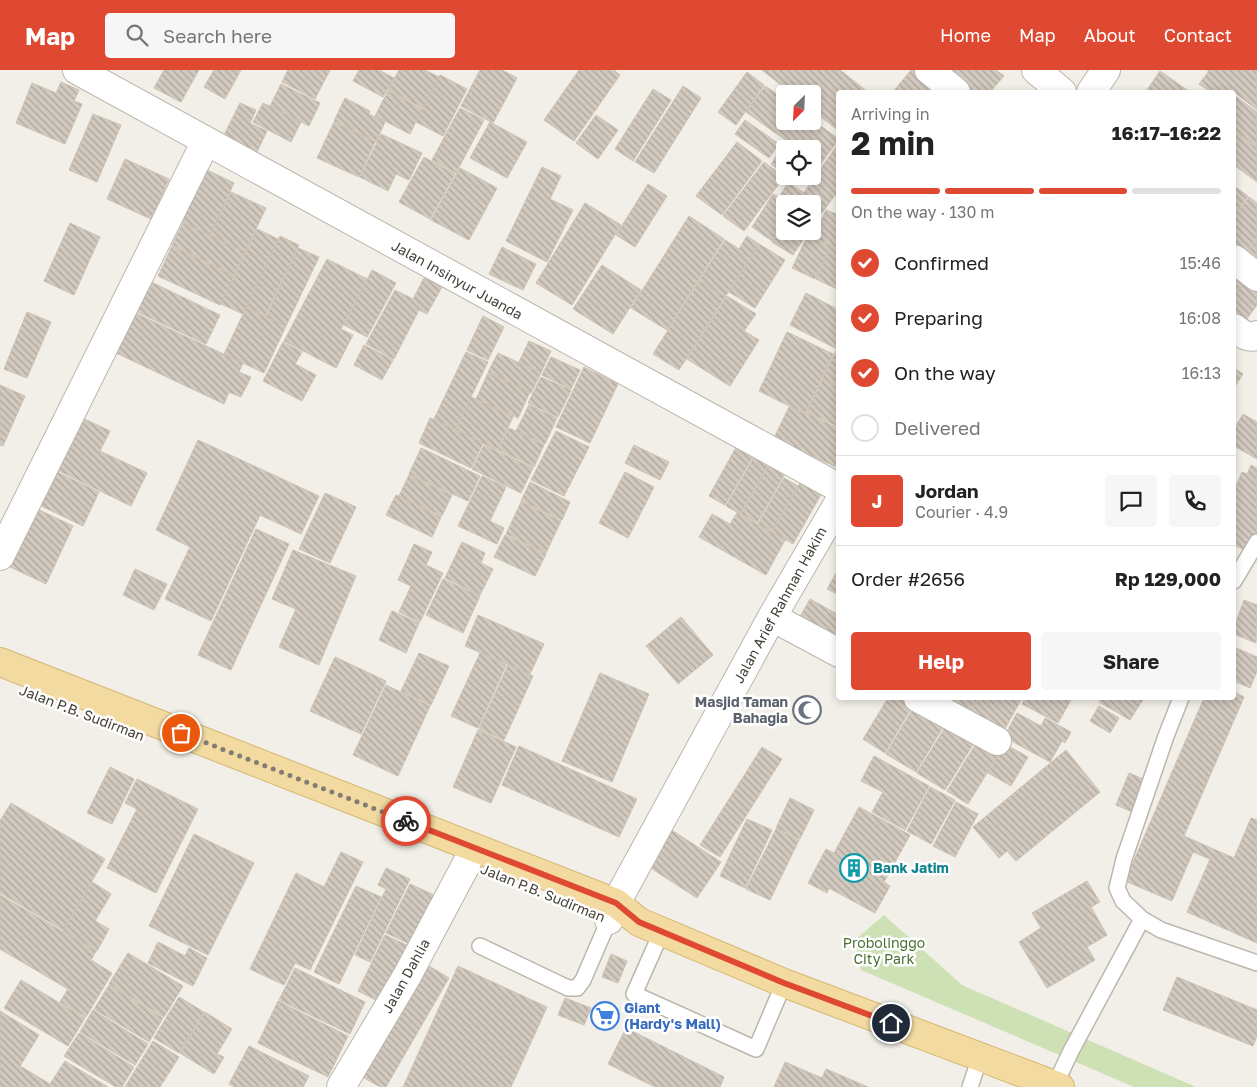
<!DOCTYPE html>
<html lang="en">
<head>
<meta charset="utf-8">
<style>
	body { margin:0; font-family:"Golos Text",sans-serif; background:#f6f6f6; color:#222; height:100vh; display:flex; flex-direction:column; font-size:19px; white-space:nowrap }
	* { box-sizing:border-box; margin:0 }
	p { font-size:16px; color:#767676 }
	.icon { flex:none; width:28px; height:28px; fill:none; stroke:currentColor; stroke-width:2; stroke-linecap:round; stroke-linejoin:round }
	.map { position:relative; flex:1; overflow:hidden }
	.details { position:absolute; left:836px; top:20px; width:400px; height:610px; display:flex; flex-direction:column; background:#fff; border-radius:5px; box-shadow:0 2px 8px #0003 }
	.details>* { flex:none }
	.needle { width:32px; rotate:204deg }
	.controls { position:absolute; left:776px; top:15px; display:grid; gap:10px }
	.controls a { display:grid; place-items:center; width:45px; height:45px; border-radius:5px; background:#fff; box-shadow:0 2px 8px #0003; font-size:25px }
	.pin { position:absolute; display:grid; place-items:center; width:42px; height:42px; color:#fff; margin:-21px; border:2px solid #fff; border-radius:50%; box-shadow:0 1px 5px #0007 }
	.courier { position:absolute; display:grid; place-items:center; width:50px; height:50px; margin:-25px; border:4px solid #e04931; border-radius:50%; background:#fff; color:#222; box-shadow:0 1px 6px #0007 }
	.headline em { font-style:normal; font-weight:700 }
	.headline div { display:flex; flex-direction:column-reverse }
	.headline { display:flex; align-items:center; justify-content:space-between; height:85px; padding:0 15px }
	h1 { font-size:32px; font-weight:700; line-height:38px }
	.bar { display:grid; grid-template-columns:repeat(4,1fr); gap:8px 5px; align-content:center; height:60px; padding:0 15px }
	.bar i { height:6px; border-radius:4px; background:#e0e0e0 }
	.bar .selected { background:#e04931 }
	.bar p { grid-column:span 4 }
	.line { display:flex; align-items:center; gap:12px; padding:0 15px; border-top:1px solid #e0e0e0 }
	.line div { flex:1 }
	.round { display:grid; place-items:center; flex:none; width:52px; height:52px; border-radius:5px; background:#f6f6f6 }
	ol { padding:0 15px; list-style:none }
	li { display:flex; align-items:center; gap:15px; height:55px }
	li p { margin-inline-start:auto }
	li .icon { padding:5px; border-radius:50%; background:#e04931; color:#fff; stroke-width:4 }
	li:last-child { color:#767676 }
	li i { width:28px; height:28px; border:2px solid #e0e0e0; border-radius:50% }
	.primary-button { display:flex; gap:10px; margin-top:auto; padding:10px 15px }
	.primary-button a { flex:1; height:58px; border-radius:5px; background:#e04931; color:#fff; font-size:20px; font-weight:700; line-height:58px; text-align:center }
	.primary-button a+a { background:#f6f6f6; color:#222 }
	header { display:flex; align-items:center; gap:30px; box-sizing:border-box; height:70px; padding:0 25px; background:#e04931; color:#fff }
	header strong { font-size:24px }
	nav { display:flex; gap:28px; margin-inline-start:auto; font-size:18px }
	.search { width:350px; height:45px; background:#f6f6f6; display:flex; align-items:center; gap:12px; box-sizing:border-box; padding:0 18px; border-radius:5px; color:#767676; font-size:19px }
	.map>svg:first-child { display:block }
	.green { fill:#cee1b5 }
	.building { fill:url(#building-back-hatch); stroke:#ccc2b3 }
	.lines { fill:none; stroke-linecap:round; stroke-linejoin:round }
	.lane-casing { stroke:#bcb6ac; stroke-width:18 }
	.street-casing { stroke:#bcb6ac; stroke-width:30 }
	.primary-casing { stroke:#d5b672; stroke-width:30 }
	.lane { stroke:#fff; stroke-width:15 }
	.street { stroke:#fff; stroke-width:28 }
	.primary { stroke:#f2daa1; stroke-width:28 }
	.done { stroke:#817d75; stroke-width:5; stroke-dasharray:0 9 }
	.route { stroke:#e04931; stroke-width:6 }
	.labels { text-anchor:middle; stroke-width:5; stroke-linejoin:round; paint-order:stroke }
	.street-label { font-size:14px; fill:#443f37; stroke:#fff }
	.worship-label { font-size:14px; font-weight:bold; fill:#5b616d; stroke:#fff; text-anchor:end }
	.culture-label { font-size:14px; font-weight:bold; fill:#0d838f; stroke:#fff; text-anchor:start }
	.park-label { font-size:14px; fill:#4a6f32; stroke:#fff }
	.shop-label { font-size:14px; font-weight:bold; fill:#366cbe; stroke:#fff; text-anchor:start }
</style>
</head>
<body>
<header>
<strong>Map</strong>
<div class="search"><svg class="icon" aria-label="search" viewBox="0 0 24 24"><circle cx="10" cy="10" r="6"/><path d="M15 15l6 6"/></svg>Search here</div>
<nav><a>Home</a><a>Map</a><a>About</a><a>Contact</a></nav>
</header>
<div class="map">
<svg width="1257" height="1017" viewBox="0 0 1257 1017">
	<defs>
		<pattern id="building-back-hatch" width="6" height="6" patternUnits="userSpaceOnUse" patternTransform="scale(1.25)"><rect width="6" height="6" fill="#d2cabf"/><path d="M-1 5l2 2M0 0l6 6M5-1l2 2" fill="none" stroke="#aca59c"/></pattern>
	</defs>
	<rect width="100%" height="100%" fill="#f2efe8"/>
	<path class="green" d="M884 845 962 915 1196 1017H1134L861 900 855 870Z"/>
	<path class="building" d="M164 0H199L181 32 154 18Z
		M214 0H241L225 29 204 17Z
		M288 0H330L315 29 282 12Z
		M359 0H379L394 8 383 27 353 11Z
		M399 0H425L439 7 423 38 388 20Z
		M480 0H502L517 8 493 53 461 36Z
		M579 0H614L620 5 574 71 544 50Z
		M762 0H840L868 22H839V61L812 40V24H792Z
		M911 0H915L943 22H893Z
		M939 0H996L1004 6 990 22H967Z
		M1207 0H1257V40L1234 22 1230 21 1229 22H1211L1199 14 1209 1Z
		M1160 1 1190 22H1150L1147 20Z
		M747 2 764 15 736 55 718 42Z
		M440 5 467 19 443 66 416 52Z
		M61 12 79 20 74 31 82 34 65 74 16 53 32 13 56 23Z
		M281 14 320 33 309 56 270 36Z
		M683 16 701 28 654 103 635 92Z
		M765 16 785 30V51L812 50 839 69 820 95 812 89V79H798L746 42Z
		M653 19 671 30 633 91 615 79Z
		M388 21 422 39 410 64 375 46Z
		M1234 25 1257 42V77L1234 60Z
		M345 28 370 41 369 44 385 52 376 72 334 51Z
		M240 33 256 40 250 53 267 61 257 82 224 65Z
		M263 33 301 52 291 72 253 52Z
		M460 38 484 50 456 103 432 90Z
		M93 44 121 55 97 112 69 100Z
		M596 45 618 60 598 89 576 73Z
		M745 50 779 74 769 88 735 64Z
		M334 52 375 72 359 107 317 88Z
		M490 52 527 72 507 108 470 88Z
		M1234 61 1257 78V112L1234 95Z
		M381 64 422 83 409 110 396 104 388 121 360 107Z
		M737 72 762 91 722 145 696 126Z
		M838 74 839 128 835 125 822 143 812 136V134H809L800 128Z
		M783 77 785 79V104L771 94Z
		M424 87 455 104 430 149 399 132Z
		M125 89 169 109 151 149 107 129Z
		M764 92 784 107 744 161 723 146Z
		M201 97 234 113 210 165 177 150Z
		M542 97 561 106 550 129 573 140 547 192 506 171Z
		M460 98 497 118 469 170 431 150Z
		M788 106H805L799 114Z
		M788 113 803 122 796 134H785V151L772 171 752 157 773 124 779 127Z
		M648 114 667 126 635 177 616 165Z
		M1234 116 1248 126 1234 146Z
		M231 122 266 138 245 182 210 165Z
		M1249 127 1257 133V167L1243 186 1234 179V147Z
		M585 133 621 155 572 235 536 213Z
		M826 140 839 145V179L814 167Z
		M689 146 724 169 667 260 631 238Z
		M785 152V161H809L793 185 772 172Z
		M70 153 100 167 74 225 44 211Z
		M183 153 245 182 234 205 172 175Z
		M257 159 278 169 243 244 221 234Z
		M808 165 831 176 815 209 792 198Z
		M280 166 299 175 265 246 246 237Z
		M747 166 759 174 725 227 699 211 725 170 739 179Z
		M1257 168V195L1244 186Z
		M759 174 785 190 755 238 729 222Z
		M172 176 234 206 220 235 158 206Z
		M831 176 839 180V220L816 209Z
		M502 177 536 194 523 220 489 204Z
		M298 178 319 187 286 256 266 247Z
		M327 189 367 209 341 259 353 265 336 298 284 271Z
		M602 195 641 220 613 264 573 239Z
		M1234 195 1248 205 1234 225Z
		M372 200 396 213 367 267 344 255Z
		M1248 206 1257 212V235L1242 256 1234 250V226Z
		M424 208 442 217 427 244 419 240 394 289 366 274 395 220 413 229Z
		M149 211 220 245 206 274 135 241Z
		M699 211 725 227 679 300 653 284Z
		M806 223 839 240V280L790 255Z
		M727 226 756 244 744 261 759 270 730 316 687 289Z
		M246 238 286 256 264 303 224 284Z
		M27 242 51 252 27 308 4 299Z
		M135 243 243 293 239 302 251 307 241 327 229 322 224 334 116 283Z
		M483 246 504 257 488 290 467 280Z
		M787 262 833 284 805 344 759 321Z
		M529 271 551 281 541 303 519 292Z
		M283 272 302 282 295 294 316 305 302 331 263 311Z
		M364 275 393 290 382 310 354 295Z
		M836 281 839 283V317L822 309Z
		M466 282 488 292 455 360 434 349Z
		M498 283 541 303 531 323 488 302Z
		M551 287 580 300 571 319 542 305Z
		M584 297 618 314 590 373 556 357Z
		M1234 298 1243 304 1234 318Z
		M488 303 530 322 518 348 476 329Z
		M541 307 571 320 558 347 528 333Z
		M822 310 839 318V357L807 342Z
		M0 315 25 326 3 376 0 375Z
		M471 327 513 347 497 380 456 360Z
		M529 335 557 348 545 374 516 361Z
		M789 337 806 345 807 343 839 359 838 398 774 368Z
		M1243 344 1257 352V389L1234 376V359Z
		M78 346 110 361 100 381 147 403 131 436 53 398Z
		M430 348 483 373 471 398 419 373Z
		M509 358 544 375 534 397 498 380Z
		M556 361 589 377 564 426 531 410Z
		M198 370 319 426 301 464 260 445 211 551 165 529 190 477 156 460Z
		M739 372 756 381 725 435 709 426Z
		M484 375 533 398 521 423 472 399Z
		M634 375 669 392 660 410 625 393Z
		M421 378 480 406 468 431 409 404Z
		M757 382 771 390 740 444 726 436Z
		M771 391 787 400 757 453 741 444Z
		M1251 395 1257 398V464L1249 482 1234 475V420L1242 402 1247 404Z
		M53 400 99 422 83 456 37 434Z
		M625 402 654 417 628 468 599 453Z
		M409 405 452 425 442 446 399 426Z
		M482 406 506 417 490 451 504 458 497 474 458 456Z
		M784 408 798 416 771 462 758 454Z
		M802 409 823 421 793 474 772 462Z
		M530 412 570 432 562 450 521 431Z
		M325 423 356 437 330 493 299 479Z
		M396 425 441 447 432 467 386 445Z
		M521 432 561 451 546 483 506 464Z
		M33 437 73 456 46 514 6 495Z
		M737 443 785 470 766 505 699 467 712 444 730 454Z
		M256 459 289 474 231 600 198 585Z
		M505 465 546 484 535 506 494 487Z
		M462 472 485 483 481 493 493 499 480 525 445 508Z
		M414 474 432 482 426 495 443 503 420 552 399 542 411 516 398 510Z
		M293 480 356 506 319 595 279 577 296 539 272 529Z
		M839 498V525L827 519Z
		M135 499 167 514 154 540 123 525Z
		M443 509 480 526 463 563 426 545Z
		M810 529 839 545V560L832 572 797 552Z
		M1244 530 1257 535 1256 573 1234 564V557Z
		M392 541 419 553 406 583 379 570Z
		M478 545 544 574 530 604 465 576Z
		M681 547 713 585 678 614 646 576Z
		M1234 577 1257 587V601L1250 618 1234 611Z
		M419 583 449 596 431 635 401 621Z
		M480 583 506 595 478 658 451 646Z
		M335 587 386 611 361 664 310 641Z
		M508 595 533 606 504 670 479 659Z
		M600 603 649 624 612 712 562 691Z
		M386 615 430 636 398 706 353 685Z
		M1234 622 1244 627 1184 766 1234 788 1251 748 1257 750V873L1187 842 1210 789 1193 782 1172 831 1125 811 1204 628H1234Z
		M888 628H905L914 633 885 683 863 669Z
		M930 628H978L966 648Z
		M979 628H1022L1001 666 967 648Z
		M1025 628H1072L1058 653 1022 634Z
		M1102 628H1144L1130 650 1099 632Z
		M916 633 946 652 916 702 886 684Z
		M1099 636 1119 648 1110 663 1090 651Z
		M1017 643 1041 656 1045 648 1071 662 1065 673 1062 671 1050 692 1004 667Z
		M949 651 977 668 945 720 917 703Z
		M478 660 516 677 491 733 453 717Z
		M977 672 998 685 968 734 947 721Z
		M1005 674 1028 687 1011 716 988 703Z
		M519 676 637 729 619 767 502 715Z
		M762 677 782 689 720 787 700 775Z
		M1066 680 1100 722 1016 791 1007 781 999 788 973 757Z
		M874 686 929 716 905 760 872 742 883 722 861 711Z
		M110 697 134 709 112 754 87 743Z
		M1129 703 1148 711 1135 743 1116 735Z
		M137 709 198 739 156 823 107 798 137 739 125 733Z
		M930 717 955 730 931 774 907 761Z
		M790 728 814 740 800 769 776 758Z
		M956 732 978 744 955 787 933 776Z
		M11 733 105 789 63 860 0 823V751Z
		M859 737 910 765 884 812 890 816 875 843 829 818 827 823 808 813 826 779 834 783Z
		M747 749 772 760 745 818 720 806Z
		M670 759 721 792 697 828 646 795Z
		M776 759 799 770 770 830 746 819Z
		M194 764 254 793 208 885 149 856Z
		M341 782 363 792 310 900 295 893 284 915 250 899 296 803 324 817Z
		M386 798 410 809 370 892 355 885 386 819 378 815Z
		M1087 811 1100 832 1091 837 1107 865 1087 877 1095 890 1047 918 1019 872 1041 858 1032 843Z
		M92 812 111 824 95 851 109 859 97 881 63 861Z
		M410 814 434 825 410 874 386 863Z
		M356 816 381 827 339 914 314 902Z
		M0 825 96 881 91 890 112 903 86 947 60 932 68 919 0 879Z
		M385 865 409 876 382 933 358 921Z
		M158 872 185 886 189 878 207 888 193 916 148 893Z
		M128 883 183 916 164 947 109 914Z
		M611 884 627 891 618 913 602 907Z
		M424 893 449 908 386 1017H380L359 1005Z
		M458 896 547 937 511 1017H403Z
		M295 898 365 932 350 964 279 930Z
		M1177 907 1257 940V966L1253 976 1163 940Z
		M21 910 85 948 68 976 4 938Z
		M109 915 163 948 149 972 94 939Z
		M179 927 204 942 179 983 154 968Z
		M565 928 591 938 584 955 558 945Z
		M278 931 348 966 328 1007 258 973Z
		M93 940 148 974 135 995 80 962Z
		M0 941 39 965 20 996 50 1014 65 991 108 1017H0Z
		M205 942 232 959 217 984 224 987 214 1004 180 983Z
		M626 958 724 1007 720 1017H655L608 994Z
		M79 963 134 997 122 1017H116L64 986Z
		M153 971 179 987 160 1017H125Z
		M249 976 309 1006 303 1017H235L229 1014Z
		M785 992 822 1008 826 999 868 1017H774Z"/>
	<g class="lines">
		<defs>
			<path id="lane" d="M1234 511 1257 472
				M1181 628 1166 666 1124 789 1117 818 1123 831 1142 849 1161 860 1257 893
				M662 861 634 924 756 979 784 913
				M480 876 568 918H577L583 910 609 850
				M1055 1015 1071 981 1142 849
				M970 1017 980 987"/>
			<path id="street" d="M77 0 839 418
				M929 0 956 22
				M1036 0 1062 22
				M1091 22 1106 0
				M1234 189 1257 207
				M1234 258C1241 263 1249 270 1257 265
				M0 486 206 71
				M772 547 839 583
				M918 628 997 671
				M609 850 616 833 772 547 839 432
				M341 1017 407 906 467 793"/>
			<path id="primary" d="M0 592 616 833 639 852 784 913 1060 1017"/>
		</defs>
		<use href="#lane" class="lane-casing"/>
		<use href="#street" class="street-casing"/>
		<use href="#primary" class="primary-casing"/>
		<use href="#lane" class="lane"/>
		<use href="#street" class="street"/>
		<use href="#primary" class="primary"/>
	</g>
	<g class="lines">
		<path class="done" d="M181 663 406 751"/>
		<path class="route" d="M406 751 616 833 639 852 784 913 891 953"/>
	</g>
	<defs>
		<symbol id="mosque-ring" viewBox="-11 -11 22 22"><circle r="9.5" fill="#fff" stroke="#6b7280" stroke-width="1.5"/><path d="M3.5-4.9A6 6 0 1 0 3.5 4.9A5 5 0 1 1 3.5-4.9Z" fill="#6b7280"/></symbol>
		<symbol id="building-ring" viewBox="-11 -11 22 22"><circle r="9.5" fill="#fff" stroke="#0f9aa8" stroke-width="1.5"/><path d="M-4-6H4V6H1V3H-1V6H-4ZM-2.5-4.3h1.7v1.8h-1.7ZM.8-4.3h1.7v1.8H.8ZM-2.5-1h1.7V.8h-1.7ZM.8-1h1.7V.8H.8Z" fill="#0f9aa8"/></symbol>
		<symbol id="supermarket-ring" viewBox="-11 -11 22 22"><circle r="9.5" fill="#fff" stroke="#3f7fe0" stroke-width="1.5"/><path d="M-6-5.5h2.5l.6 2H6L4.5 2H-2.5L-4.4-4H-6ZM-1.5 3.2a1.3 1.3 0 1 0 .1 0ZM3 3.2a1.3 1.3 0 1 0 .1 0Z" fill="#3f7fe0"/></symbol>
	</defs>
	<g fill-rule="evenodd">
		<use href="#mosque-ring" x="791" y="624" width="32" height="32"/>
		<use href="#building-ring" x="838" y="782" width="32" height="32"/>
		<use href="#supermarket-ring" x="589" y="930" width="32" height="32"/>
	</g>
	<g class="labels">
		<g class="street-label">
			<text transform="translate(457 210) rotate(29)" y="5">Jalan Insinyur Juanda</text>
			<text transform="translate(780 535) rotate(-61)" y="5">Jalan Arief Rahman Hakim</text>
			<text transform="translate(82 643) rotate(21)" y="5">Jalan P.B. Sudirman</text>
			<text transform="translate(543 823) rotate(22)" y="5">Jalan P.B. Sudirman</text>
			<text transform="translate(406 906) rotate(-61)" y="5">Jalan Dahlia</text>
		</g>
		<g class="worship-label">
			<text x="788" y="637">Masjid Taman<tspan x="788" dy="16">Bahagia</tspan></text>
		</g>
		<g class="culture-label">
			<text x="873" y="803">Bank Jatim</text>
		</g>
		<g class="park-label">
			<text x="884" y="878">Probolinggo<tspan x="884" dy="16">City Park</tspan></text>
		</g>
		<g class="shop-label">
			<text x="624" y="943">Giant<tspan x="624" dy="16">(Hardy's Mall)</tspan></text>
		</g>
	</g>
</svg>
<div class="controls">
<a><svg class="needle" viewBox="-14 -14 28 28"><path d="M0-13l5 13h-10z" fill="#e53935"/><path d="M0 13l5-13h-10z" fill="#767676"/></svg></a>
<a><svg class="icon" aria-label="locate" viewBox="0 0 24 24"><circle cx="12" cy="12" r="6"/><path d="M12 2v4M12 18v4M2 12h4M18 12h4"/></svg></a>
<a><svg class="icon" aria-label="layers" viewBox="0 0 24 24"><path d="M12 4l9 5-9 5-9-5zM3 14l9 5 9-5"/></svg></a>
</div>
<div class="pin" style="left:181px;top:663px;background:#ea580c"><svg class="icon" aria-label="bag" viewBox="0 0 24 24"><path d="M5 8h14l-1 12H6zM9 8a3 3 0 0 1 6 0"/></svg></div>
<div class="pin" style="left:891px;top:953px;background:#1f2937"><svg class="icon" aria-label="home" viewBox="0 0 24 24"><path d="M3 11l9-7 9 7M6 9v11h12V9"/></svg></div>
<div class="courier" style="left:406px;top:751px"><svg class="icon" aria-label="bike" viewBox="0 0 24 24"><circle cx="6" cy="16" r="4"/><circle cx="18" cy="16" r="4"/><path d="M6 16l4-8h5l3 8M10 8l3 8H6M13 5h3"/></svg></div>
<section class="details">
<div class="headline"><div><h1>2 min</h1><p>Arriving in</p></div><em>16:17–16:22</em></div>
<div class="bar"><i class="selected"></i><i class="selected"></i><i class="selected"></i><i></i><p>On the way · 130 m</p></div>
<ol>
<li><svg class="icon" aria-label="check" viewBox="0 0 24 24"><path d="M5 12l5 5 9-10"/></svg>Confirmed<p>15:46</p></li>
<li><svg class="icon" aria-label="check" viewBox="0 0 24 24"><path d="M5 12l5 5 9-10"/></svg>Preparing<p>16:08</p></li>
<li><svg class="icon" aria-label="check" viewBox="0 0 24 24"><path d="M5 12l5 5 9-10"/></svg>On the way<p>16:13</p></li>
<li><i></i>Delivered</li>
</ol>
<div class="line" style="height:90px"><b class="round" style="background:#e04931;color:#fff">J</b><div><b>Jordan</b><p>Courier · 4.9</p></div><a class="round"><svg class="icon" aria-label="chat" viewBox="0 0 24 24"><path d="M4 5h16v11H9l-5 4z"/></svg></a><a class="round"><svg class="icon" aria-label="phone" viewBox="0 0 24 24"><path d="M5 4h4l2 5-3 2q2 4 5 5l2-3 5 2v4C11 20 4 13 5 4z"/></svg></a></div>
<div class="line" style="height:65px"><div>Order #2656</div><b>Rp 129,000</b></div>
<div class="primary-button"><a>Help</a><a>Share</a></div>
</section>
</div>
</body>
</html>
